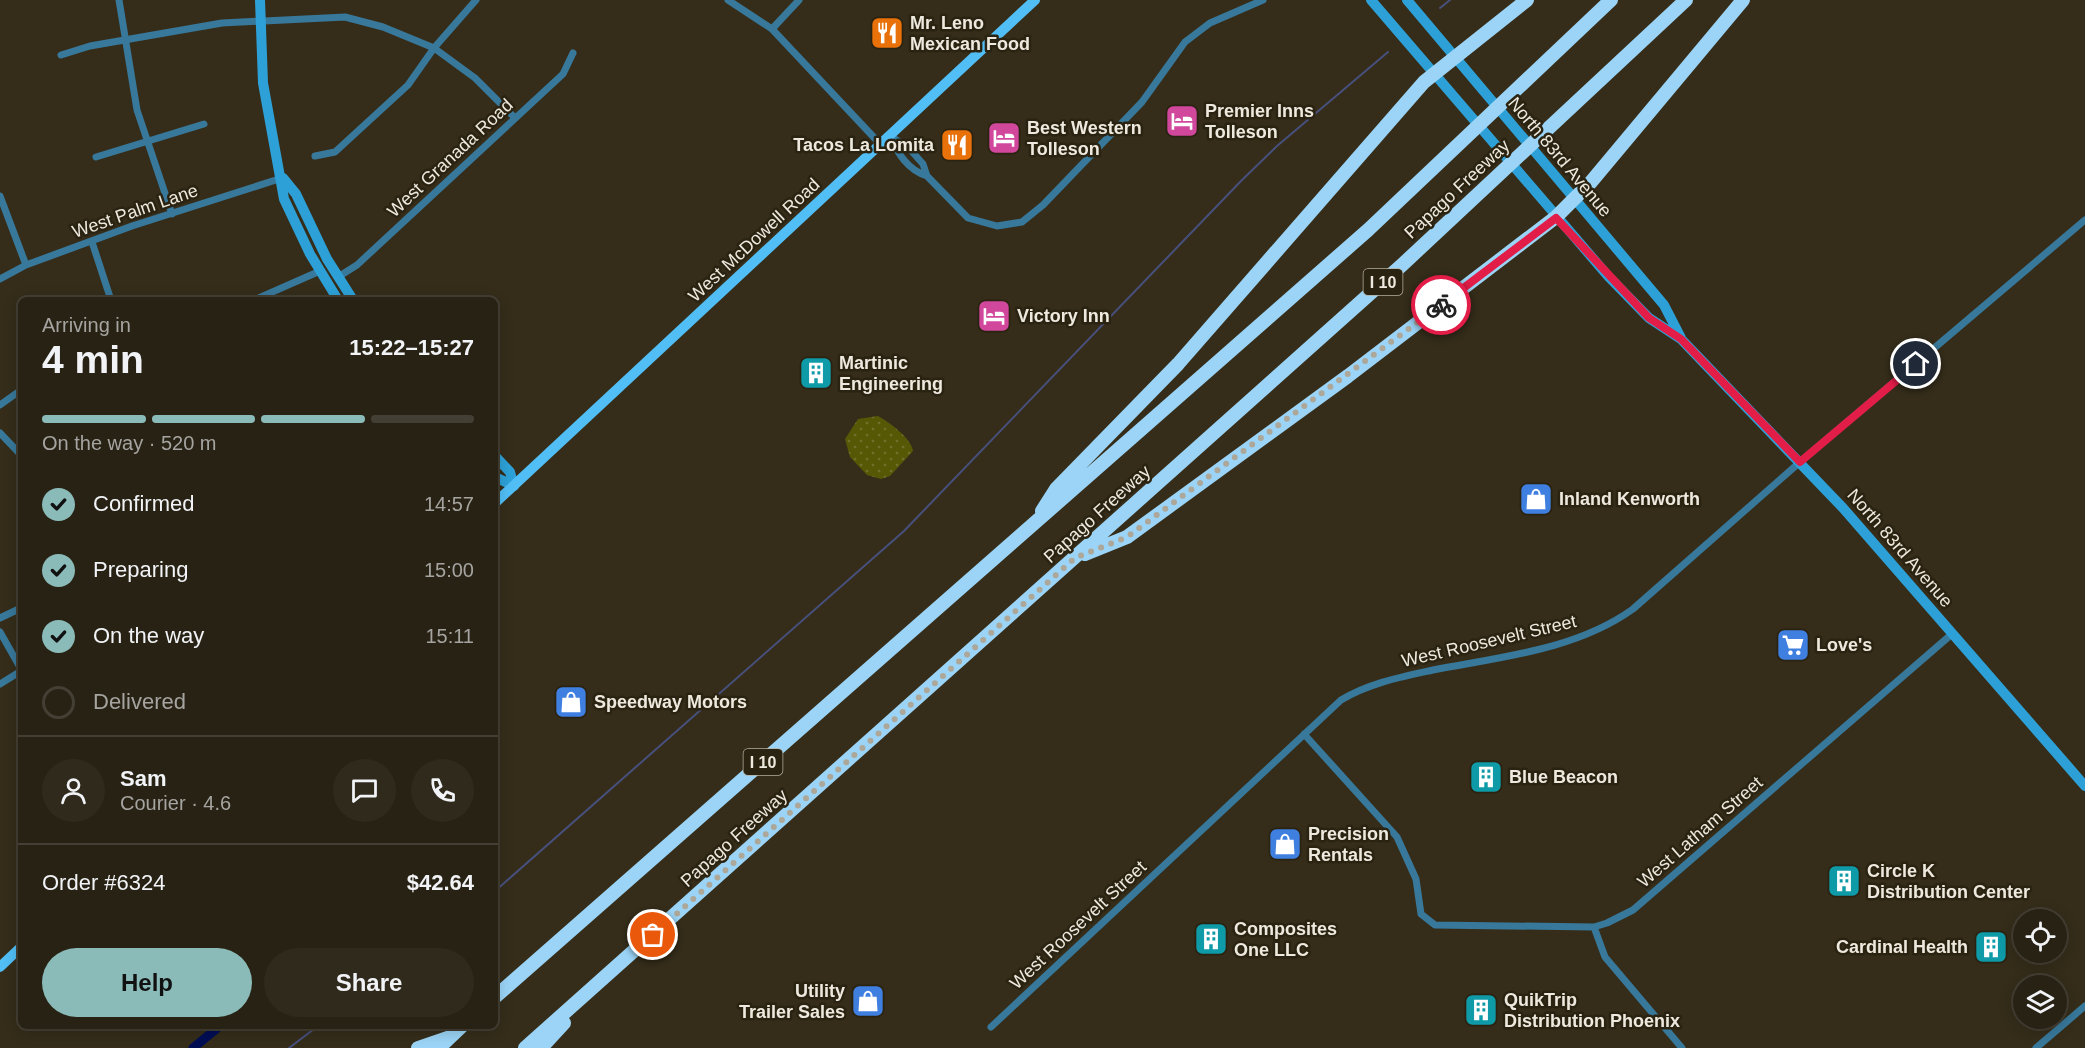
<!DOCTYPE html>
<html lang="en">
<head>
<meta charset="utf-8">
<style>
	body { margin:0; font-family:Arial,sans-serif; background:#302a1d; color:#f1f3f6; height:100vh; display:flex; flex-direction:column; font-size:22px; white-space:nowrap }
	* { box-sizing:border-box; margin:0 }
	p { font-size:20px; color:#a5a4a0 }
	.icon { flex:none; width:33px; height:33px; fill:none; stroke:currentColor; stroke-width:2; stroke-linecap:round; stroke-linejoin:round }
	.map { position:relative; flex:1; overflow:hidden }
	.details { position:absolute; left:18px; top:297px; width:480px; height:732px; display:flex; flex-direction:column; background:#282214; border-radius:9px; box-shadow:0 3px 15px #0003,0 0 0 2px #443f34 }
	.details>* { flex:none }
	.fabs { position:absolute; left:2013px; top:909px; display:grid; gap:12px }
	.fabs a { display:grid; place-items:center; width:54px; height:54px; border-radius:50%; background:#282214; box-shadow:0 3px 15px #0003,0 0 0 2px #443f34; font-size:30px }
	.pin { position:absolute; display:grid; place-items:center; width:51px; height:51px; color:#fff; margin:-26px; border:3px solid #fff; border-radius:50%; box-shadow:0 2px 6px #0007 }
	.courier { position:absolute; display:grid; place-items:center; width:60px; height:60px; margin:-30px; border:4px solid #e11d48; border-radius:50%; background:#fff; color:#222; box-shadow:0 2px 8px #0007 }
	.summary em { font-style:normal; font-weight:700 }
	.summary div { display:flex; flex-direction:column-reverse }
	.summary { display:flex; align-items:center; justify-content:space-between; height:102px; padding:0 24px }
	h1 { font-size:39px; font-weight:700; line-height:45px }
	.bar { display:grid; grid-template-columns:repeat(4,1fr); gap:9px 6px; align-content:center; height:72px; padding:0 24px }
	.bar i { height:8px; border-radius:4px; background:#443f34 }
	.bar .active { background:#8bbbb9 }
	.bar p { grid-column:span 4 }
	.line { display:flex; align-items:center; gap:15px; padding:0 24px; border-top:2px solid #443f34 }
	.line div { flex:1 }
	.round { display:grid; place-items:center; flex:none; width:63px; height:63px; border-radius:32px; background:#302a1d }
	ol { padding:0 24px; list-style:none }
	li { display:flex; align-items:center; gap:18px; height:66px }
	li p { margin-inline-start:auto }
	li .icon { padding:6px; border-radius:50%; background:#8bbbb9; color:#111; stroke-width:4 }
	li:last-child { color:#a5a4a0 }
	li i { width:33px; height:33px; border:3px solid #443f34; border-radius:50% }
	.button { display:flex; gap:12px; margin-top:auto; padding:12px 24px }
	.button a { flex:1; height:69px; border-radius:36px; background:#8bbbb9; color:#111; font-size:24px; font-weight:700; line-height:69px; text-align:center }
	.button a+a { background:#302a1d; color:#f1f3f6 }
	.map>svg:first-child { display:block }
	.grass { fill:url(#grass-dots) }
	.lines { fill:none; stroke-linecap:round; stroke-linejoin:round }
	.stream { stroke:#47507d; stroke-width:2 }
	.canal { stroke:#000e54; stroke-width:9 }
	.street { stroke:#38789a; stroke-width:7 }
	.secondary { stroke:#2da1d7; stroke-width:10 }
	.primary { stroke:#51bef6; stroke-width:10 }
	.highway { stroke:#9bd4f6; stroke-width:14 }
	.done { stroke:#ada799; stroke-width:6; stroke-dasharray:0 10.8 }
	.route { stroke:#e11d48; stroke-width:8 }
	.labels { text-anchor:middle; stroke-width:5; stroke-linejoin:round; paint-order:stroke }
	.shield { fill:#2b2311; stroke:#b4aea0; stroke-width:1.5 }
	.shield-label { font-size:16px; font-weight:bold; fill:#eee9de }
	.poi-label { font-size:18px; font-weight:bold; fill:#eee9de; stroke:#2b2311; text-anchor:start }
	.street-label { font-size:18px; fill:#eee9de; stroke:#2b2311 }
</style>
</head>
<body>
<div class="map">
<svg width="2085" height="1048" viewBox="0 0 2085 1048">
	<defs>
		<pattern id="grass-dots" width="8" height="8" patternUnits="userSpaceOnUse" patternTransform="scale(1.5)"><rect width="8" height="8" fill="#565805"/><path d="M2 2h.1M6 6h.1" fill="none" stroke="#6f7029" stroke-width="1.8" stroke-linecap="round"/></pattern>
	</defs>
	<rect width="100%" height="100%" fill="#352d1a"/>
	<path class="grass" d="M878 416C889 422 911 438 913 451L890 476 881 479 867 475 850 457 845 439 858 419Z"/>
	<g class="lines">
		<path class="stream" d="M1440 8 1450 0
			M495 891 904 531 1241 181 1277 146 1388 52
			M289 1048 318 1026"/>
		<path class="canal" d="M193 1048 220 1026"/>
		<path class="street" d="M119 0 137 110 172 214
			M728 0 772 29 881 145
			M772 29 799 0
			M61 55 90 46 222 23 345 17 383 27 434 48 475 78 515 118
			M890 136 908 147 923 164 927 176 968 218 997 226 1022 222 1043 205 1142 102 1185 42 1210 23 1263 0
			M890 136C898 154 908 170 927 176
			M315 156 335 152 408 85 434 48 476 0
			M96 157 204 124
			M0 196 26 265
			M92 242 111 300
			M338 277 357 265 563 74 573 53
			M0 279 26 265 132 226 282 178
			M254 300 320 271
			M0 405 21 390
			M0 433 21 455
			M0 618 21 608
			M0 632 21 669
			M0 684 21 671
			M1304 734 1397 837 1416 879 1421 914 1435 925 1594 927 1607 923 1633 910 1953 633
			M1594 927 1605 957 1682 1048
			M991 1027 1341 700C1369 683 1401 677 1433 670 1500 657 1576 650 1633 609L1800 462 2085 220
			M2036 1048 2085 1006"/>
		<path class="secondary" d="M260 0 263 83 284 199 310 254 338 300
			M1371 0 1608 276 1649 318 1681 339 1843 508 2085 786
			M1407 0 1664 305 1681 338
			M283 178 296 194 327 259 353 300
			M495 456 510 472 514 486
			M495 477 514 486"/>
		<path class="primary" d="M495 503 1035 0
			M0 967 21 947"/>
		<path class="highway" d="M1042 511 1056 489 1178 364 1424 82 1527 0
			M1085 554 1127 537 1348 376 1556 217 1591 182 1743 0
			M495 997 1368 230 1611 0
			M444 1043 462 1026
			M418 1048 450 1037
			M525 1048 1402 265 1686 0
			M541 1048 564 1023"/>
	</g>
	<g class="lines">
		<path class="done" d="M653 935 1075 558 1127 537 1441 305"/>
		<path class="route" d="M1441 305 1556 218 1649 318 1681 339 1800 462 1916 364"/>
	</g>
	<defs>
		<symbol id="restaurant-square" viewBox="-11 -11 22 22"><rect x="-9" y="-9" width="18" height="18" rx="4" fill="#e8710a" stroke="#2b2311"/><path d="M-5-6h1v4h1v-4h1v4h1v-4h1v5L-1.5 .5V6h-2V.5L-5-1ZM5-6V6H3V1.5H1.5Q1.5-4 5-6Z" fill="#fff"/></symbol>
		<symbol id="hotel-square" viewBox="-11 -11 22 22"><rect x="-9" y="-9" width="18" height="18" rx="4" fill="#d1479c" stroke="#2b2311"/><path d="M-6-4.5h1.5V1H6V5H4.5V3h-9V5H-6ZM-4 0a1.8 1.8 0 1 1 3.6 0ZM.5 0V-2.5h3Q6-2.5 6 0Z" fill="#fff"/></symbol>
		<symbol id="building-square" viewBox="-11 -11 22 22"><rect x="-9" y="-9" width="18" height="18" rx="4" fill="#0f9aa8" stroke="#2b2311"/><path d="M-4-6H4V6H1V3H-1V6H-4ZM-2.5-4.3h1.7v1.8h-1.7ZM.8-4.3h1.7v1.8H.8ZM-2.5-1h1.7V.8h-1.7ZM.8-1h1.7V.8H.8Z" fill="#fff"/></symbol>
		<symbol id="shop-square" viewBox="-11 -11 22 22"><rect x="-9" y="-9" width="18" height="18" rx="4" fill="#3f7fe0" stroke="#2b2311"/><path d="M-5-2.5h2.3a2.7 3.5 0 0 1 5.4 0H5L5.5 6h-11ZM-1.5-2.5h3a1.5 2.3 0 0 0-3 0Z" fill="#fff"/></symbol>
		<symbol id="supermarket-square" viewBox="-11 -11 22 22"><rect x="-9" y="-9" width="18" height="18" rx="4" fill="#3f7fe0" stroke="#2b2311"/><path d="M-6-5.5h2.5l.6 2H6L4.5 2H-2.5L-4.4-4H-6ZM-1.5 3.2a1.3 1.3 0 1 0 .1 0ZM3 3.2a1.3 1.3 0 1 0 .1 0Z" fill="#fff"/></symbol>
	</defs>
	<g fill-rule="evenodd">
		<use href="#restaurant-square" x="868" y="14" width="38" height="38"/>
		<use href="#hotel-square" x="1163" y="102" width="38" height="38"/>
		<use href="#hotel-square" x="985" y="119" width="38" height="38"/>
		<use href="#restaurant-square" x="938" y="126" width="38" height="38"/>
		<use href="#hotel-square" x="975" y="297" width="38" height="38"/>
		<use href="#building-square" x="797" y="354" width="38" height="38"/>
		<use href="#shop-square" x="1517" y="480" width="38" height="38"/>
		<use href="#supermarket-square" x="1774" y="626" width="38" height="38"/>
		<use href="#shop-square" x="552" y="683" width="38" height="38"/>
		<use href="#building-square" x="1467" y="758" width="38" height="38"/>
		<use href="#shop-square" x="1266" y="825" width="38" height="38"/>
		<use href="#building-square" x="1825" y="862" width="38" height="38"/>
		<use href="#building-square" x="1192" y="920" width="38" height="38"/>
		<use href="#building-square" x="1972" y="928" width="38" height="38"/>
		<use href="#shop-square" x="849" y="982" width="38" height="38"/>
		<use href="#building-square" x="1462" y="991" width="38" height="38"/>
	</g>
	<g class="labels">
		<g class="shield">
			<rect x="1363.5" y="269" width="39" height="26" rx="4.5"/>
			<rect x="743.5" y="749" width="39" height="26" rx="4.5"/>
		</g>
		<g class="shield-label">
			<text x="1383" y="288">I 10</text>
			<text x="763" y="768">I 10</text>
		</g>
		<g class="poi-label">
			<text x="910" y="29">Mr. Leno<tspan x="910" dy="21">Mexican Food</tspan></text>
			<text x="1205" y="117">Premier Inns<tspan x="1205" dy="21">Tolleson</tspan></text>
			<text x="1027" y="134">Best Western<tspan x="1027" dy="21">Tolleson</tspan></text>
			<text x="934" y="151" text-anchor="end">Tacos La Lomita</text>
			<text x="1017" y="322">Victory Inn</text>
			<text x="839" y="369">Martinic<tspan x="839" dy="21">Engineering</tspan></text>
			<text x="1559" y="505">Inland Kenworth</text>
			<text x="1816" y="651">Love's</text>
			<text x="594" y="708">Speedway Motors</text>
			<text x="1509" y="783">Blue Beacon</text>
			<text x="1308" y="840">Precision<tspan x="1308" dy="21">Rentals</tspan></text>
			<text x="1867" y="877">Circle K<tspan x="1867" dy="21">Distribution Center</tspan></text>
			<text x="1234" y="935">Composites<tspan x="1234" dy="21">One LLC</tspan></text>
			<text x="1968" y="953" text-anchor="end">Cardinal Health</text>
			<text x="845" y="997" text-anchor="end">Utility<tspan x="845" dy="21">Trailer Sales</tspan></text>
			<text x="1504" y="1006">QuikTrip<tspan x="1504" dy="21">Distribution Phoenix</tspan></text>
		</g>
		<g class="street-label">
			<text transform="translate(1560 157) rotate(50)" y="6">North 83rd Avenue</text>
			<text transform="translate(450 158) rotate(-43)" y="6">West Granada Road</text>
			<text transform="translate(1457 189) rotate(-43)" y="6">Papago Freeway</text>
			<text transform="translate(135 211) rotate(-19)" y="6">West Palm Lane</text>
			<text transform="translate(754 240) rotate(-43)" y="6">West McDowell Road</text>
			<text transform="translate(1097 514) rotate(-42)" y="6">Papago Freeway</text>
			<text transform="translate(1900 548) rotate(49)" y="6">North 83rd Avenue</text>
			<text transform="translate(1489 641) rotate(-13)" y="6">West Roosevelt Street</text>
			<text transform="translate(1700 832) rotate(-41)" y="6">West Latham Street</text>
			<text transform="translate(734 838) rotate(-42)" y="6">Papago Freeway</text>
			<text transform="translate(1078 925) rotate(-43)" y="6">West Roosevelt Street</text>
		</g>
	</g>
</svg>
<div class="fabs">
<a><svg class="icon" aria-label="locate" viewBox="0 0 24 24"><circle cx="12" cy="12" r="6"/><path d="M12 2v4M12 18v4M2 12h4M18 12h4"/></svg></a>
<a><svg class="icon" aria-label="layers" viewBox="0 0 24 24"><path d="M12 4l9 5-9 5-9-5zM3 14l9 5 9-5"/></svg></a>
</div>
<div class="pin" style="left:653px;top:935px;background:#ea580c"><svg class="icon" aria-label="bag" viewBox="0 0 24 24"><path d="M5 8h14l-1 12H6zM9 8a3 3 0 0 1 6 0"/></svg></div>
<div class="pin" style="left:1916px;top:364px;background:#1f2937"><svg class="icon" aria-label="home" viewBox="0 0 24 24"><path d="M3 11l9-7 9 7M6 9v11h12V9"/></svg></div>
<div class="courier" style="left:1441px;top:305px"><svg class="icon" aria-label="bike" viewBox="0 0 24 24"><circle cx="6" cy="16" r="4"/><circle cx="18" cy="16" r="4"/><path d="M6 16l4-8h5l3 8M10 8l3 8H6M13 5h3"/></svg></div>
<section class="details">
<div class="summary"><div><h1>4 min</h1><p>Arriving in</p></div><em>15:22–15:27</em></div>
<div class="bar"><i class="active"></i><i class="active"></i><i class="active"></i><i></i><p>On the way · 520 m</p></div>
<ol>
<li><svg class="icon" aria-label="check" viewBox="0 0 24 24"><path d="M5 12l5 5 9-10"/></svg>Confirmed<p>14:57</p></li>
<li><svg class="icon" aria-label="check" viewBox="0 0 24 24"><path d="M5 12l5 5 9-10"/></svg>Preparing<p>15:00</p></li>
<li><svg class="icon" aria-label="check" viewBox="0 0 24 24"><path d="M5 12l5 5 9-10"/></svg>On the way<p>15:11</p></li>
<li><i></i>Delivered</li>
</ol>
<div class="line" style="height:108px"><a class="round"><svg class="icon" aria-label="person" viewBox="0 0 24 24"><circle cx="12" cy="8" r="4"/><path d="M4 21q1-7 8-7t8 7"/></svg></a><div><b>Sam</b><p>Courier · 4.6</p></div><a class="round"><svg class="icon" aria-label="chat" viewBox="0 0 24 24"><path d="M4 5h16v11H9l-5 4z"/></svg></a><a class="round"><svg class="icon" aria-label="phone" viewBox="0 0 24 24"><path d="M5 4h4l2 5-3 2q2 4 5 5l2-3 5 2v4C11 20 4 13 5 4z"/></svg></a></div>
<div class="line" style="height:78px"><div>Order #6324</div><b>$42.64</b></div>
<div class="button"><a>Help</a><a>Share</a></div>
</section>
</div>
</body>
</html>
